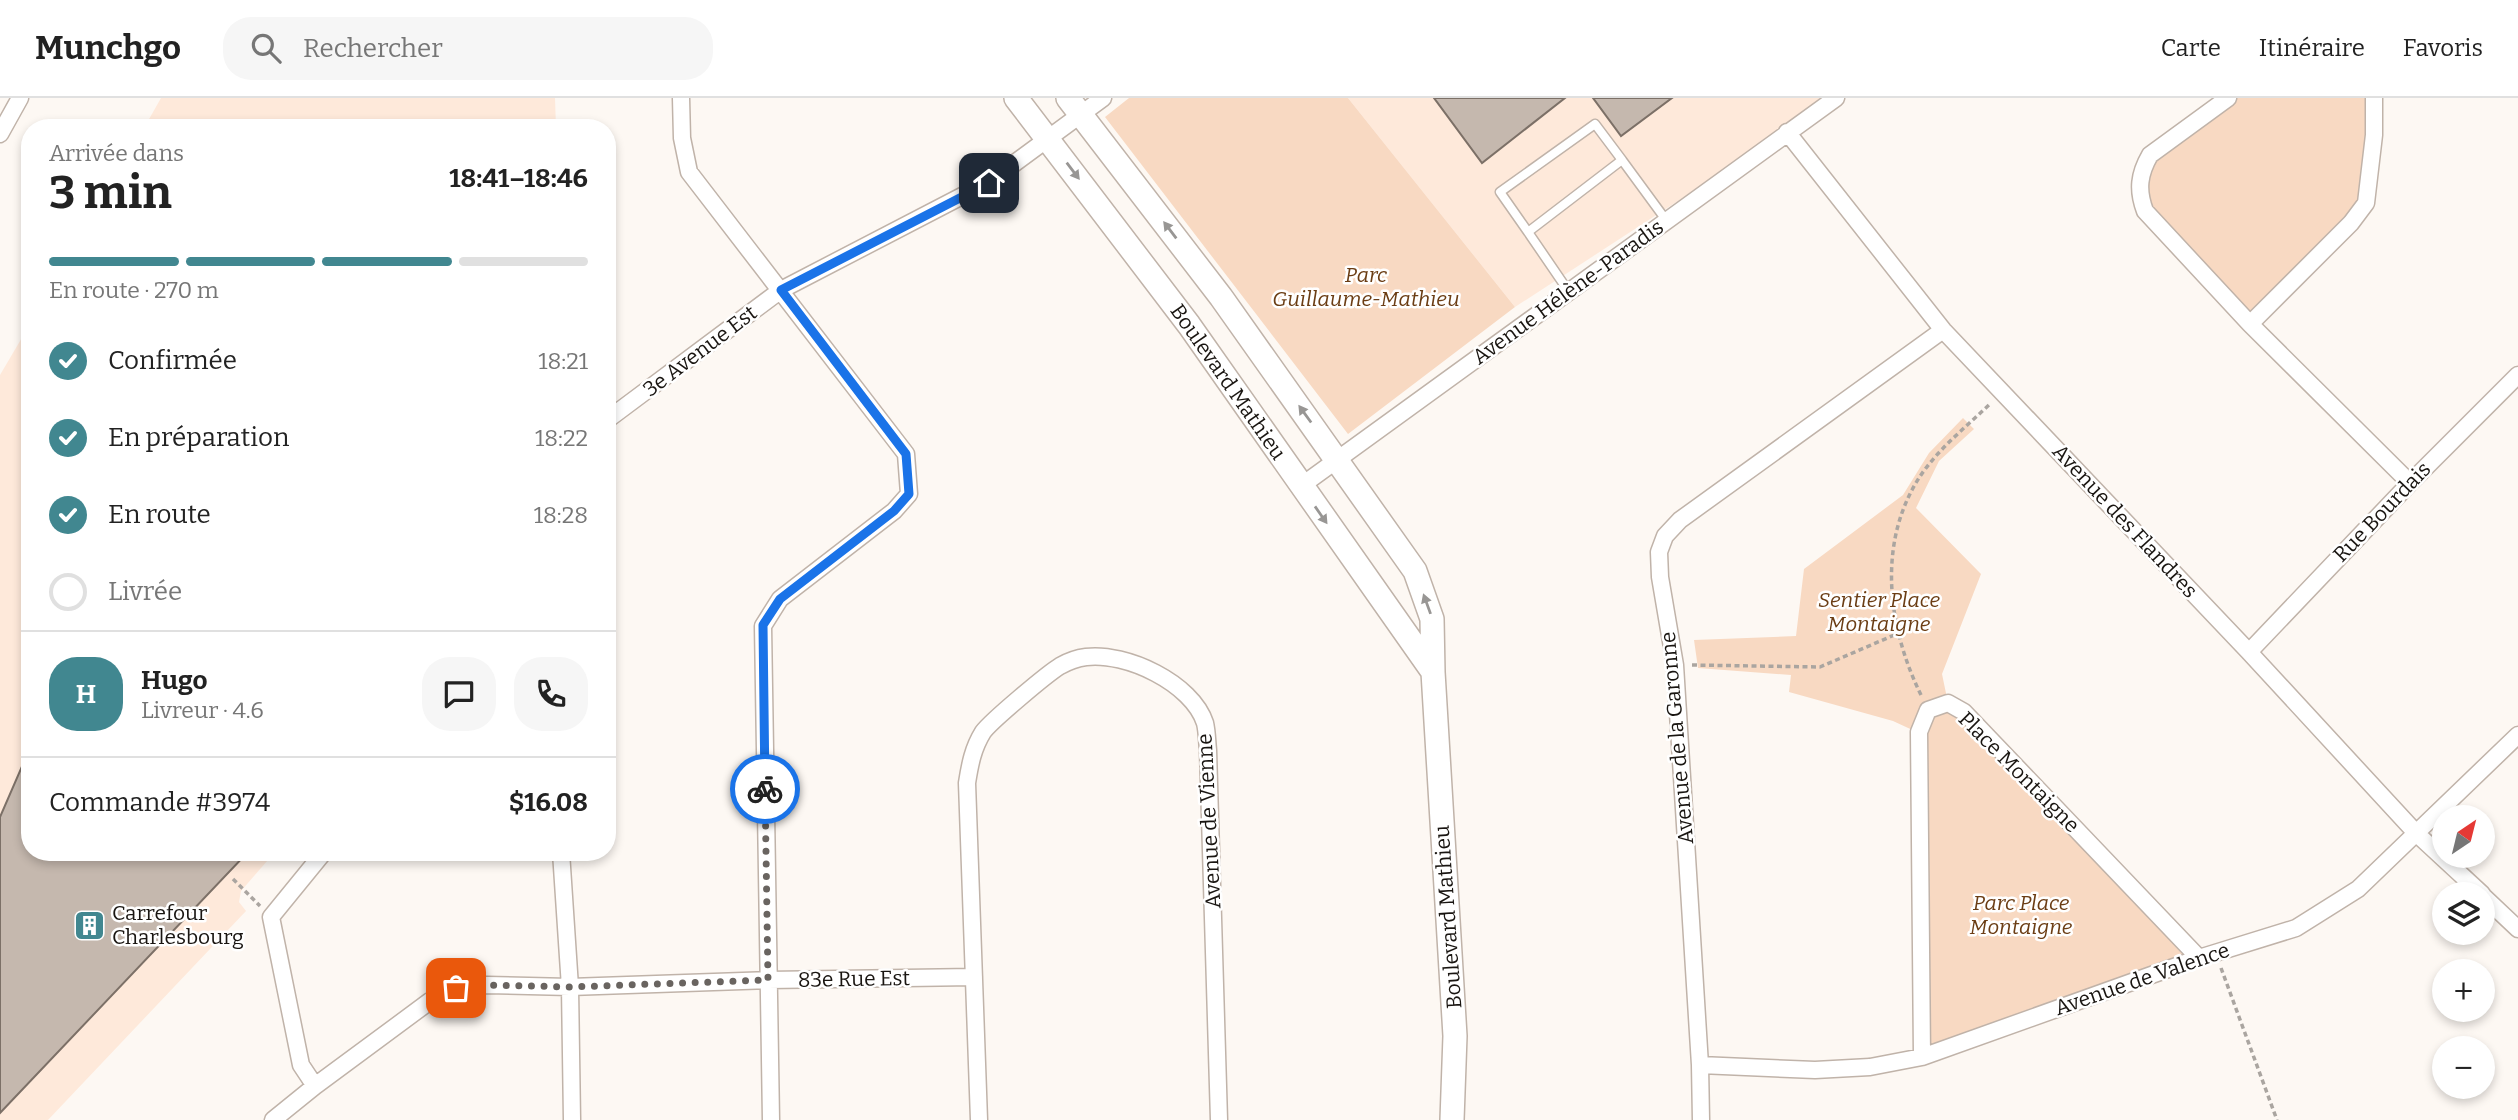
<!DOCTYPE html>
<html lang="fr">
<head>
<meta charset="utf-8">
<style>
	body { margin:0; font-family:Bitter,serif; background:#f6f6f6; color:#222; height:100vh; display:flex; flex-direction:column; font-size:26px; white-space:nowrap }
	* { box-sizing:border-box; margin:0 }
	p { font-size:23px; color:#767676 }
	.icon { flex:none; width:38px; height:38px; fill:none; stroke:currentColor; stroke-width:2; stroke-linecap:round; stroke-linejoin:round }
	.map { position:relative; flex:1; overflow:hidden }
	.sheet { position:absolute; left:21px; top:21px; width:595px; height:742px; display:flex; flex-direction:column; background:#fff; border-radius:28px; box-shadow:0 4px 10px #0003 }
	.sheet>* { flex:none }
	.needle { width:46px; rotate:35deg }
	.fabs { position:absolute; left:2432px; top:707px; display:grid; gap:14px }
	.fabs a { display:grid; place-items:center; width:63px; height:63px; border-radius:50%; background:#fff; box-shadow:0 4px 10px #0003; font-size:35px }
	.pin { position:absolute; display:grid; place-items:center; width:60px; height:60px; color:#fff; margin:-30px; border-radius:14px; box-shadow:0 4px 10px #0006 }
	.courier { position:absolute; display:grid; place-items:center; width:70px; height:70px; margin:-35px; border:5px solid #1a73e8; border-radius:50%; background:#fff; color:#222; box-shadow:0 2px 9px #0007 }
	.overview em { font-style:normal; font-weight:700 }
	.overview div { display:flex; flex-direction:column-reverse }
	.overview { display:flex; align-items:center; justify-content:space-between; height:119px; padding:0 28px }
	h1 { font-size:46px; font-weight:700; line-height:52px }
	.bar { display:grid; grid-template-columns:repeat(4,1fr); gap:10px 7px; align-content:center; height:84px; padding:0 28px }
	.bar i { height:9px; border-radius:5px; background:#e0e0e0 }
	.bar .active { background:#418790 }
	.bar p { grid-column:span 4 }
	.line { display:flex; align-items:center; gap:18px; padding:0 28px; border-top:2px solid #e0e0e0 }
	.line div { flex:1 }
	.round { display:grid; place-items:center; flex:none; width:74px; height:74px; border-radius:28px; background:#f6f6f6 }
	ol { padding:0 28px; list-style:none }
	li { display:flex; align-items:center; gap:21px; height:77px }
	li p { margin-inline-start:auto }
	li .icon { padding:7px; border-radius:50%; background:#418790; color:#fff; stroke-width:4 }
	li:last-child { color:#767676 }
	li i { width:38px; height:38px; border:4px solid #e0e0e0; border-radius:50% }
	header { display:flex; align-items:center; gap:42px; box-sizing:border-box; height:98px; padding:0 35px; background:#fff; border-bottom:2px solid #e0e0e0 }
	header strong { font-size:33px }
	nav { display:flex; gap:38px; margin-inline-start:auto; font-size:24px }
	.search { width:490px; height:63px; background:#f6f6f6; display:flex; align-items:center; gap:18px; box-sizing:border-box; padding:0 24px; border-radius:28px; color:#767676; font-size:26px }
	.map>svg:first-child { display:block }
	.built { fill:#fee9da }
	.green { fill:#f8d9c2 }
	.building { fill:#c5b8ae; stroke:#7c7067; stroke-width:2 }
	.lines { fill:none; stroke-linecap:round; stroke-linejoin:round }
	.lane-casing { stroke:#c0b3a9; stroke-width:11 }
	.street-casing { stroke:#c0b3a9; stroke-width:19 }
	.secondary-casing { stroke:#c0b3a9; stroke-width:26 }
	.path { stroke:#aaa5a0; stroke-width:3.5; stroke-dasharray:5 3.5; stroke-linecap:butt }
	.lane { stroke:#fff; stroke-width:8 }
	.street { stroke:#fff; stroke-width:16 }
	.secondary { stroke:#fff; stroke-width:23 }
	.oneway { fill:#989694 }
	.done { stroke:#696460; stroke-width:7; stroke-dasharray:0 12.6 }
	.route { stroke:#1a73e8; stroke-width:9 }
	.labels { text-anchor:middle; stroke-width:5; stroke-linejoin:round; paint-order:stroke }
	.park-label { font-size:21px; font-style:italic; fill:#6b3d14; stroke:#fff }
	.street-label { font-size:21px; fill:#191511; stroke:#fff }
	.poi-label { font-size:21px; fill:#191511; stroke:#fff; text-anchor:start }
</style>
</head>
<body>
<header>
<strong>Munchgo</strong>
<div class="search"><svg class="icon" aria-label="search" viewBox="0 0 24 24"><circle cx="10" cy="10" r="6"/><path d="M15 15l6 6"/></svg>Rechercher</div>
<nav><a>Carte</a><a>Itinéraire</a><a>Favoris</a></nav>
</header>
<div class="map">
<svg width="2518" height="1022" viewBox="0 0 2518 1022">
	<rect width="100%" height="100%" fill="#fdf8f3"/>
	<path class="built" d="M161 0H555L556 30H144Z
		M1348 0H1823L1827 6 1515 209Z
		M30 226V754H275L241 793 239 804 246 813 48 1022H0V277Z"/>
	<path class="green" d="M1129 0H1348L1515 209 1348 336 1105 19Z
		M2228 0H2374L2369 94 2250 226 2145 113 2142 70Z
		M1963 320 1974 331 1939 363 1916 410 1981 476 1942 576 1948 605 2199 860 1922 959 1919 635 1893 623 1789 594 1791 577 1698 570 1694 542 1796 538 1804 471 1903 397 1929 355Z"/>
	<path class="building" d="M1434 0H1565L1482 65Z
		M1593 0H1672L1621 38Z
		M30 650V754H248L0 1015V719Z"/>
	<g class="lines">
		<defs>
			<path id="lane" d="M1528 134 1500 94 1595 26 1622 62
				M1569 194 1528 134 1622 62 1666 122"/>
			<path id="street" d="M681 0 682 40 689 74 906 356 909 396 894 413 780 501 763 528 771 1022
				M2228 0 2150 57C2139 76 2137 92 2145 113L2250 226 2410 385
				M1787 34 1943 232 2249 554 2416 735 2482 796
				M0 36 20 0
				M2250 226 2351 125 2366 105 2374 37V0
				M607 322 781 192 989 84 1103 0
				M1301 388 1836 0
				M2249 554 2410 385 2518 277
				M561 754 570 889 572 1022
				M2483 798 2518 831
				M1922 959 1919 634 1928 612 1948 605 1964 614 2199 860
				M1700 967 1815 972 1870 969 1922 959 2199 860 2296 830 2358 791 2518 637
				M315 988 301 967 271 819 324 754
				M273 1022 315 988 430 903 456 890 487 887 570 889 768 882 974 879
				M979 1022 967 685C970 666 973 650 983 634 991 623 1047 576 1060 568 1067 564 1078 560 1086 559 1126 554 1192 585 1205 625 1207 633 1207 643 1208 652L1219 1022
				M1701 1022 1700 967 1675 567 1660 479 1659 454 1665 438 1680 422 1943 232"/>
			<path id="secondary" d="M1016 0 1189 227 1433 574
				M1068 0 1221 199 1415 473 1432 521 1433 574 1455 938 1452 1022"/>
		</defs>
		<use href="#lane" class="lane-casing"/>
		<use href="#street" class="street-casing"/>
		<use href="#secondary" class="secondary-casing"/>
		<path class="path" d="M1692 567 1820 569 1899 535
			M1921 597C1890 534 1878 456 1912 392 1930 357 1963 332 1991 305
			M233 781 260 808
			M2221 870 2277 1022"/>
		<use href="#lane" class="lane"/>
		<use href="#street" class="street"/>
		<use href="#secondary" class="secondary"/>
	</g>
	<defs><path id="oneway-solid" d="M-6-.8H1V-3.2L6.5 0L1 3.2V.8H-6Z" transform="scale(1.75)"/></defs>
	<g class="oneway">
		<use href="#oneway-solid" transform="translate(1073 73) rotate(53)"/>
		<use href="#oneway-solid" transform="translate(1170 132) rotate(-127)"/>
		<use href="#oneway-solid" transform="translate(1305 316) rotate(-126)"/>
		<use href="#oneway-solid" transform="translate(1321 417) rotate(55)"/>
		<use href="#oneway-solid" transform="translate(1427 506) rotate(-110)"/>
	</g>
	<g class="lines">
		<path class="done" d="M456 890 487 887 570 889 768 882 765 691"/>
		<path class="route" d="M765 691 763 527 780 501 894 413 909 396 906 356 781 192 989 85"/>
	</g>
	<defs>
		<symbol id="building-square" viewBox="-11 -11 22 22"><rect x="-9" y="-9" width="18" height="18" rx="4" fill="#418790" stroke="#fff"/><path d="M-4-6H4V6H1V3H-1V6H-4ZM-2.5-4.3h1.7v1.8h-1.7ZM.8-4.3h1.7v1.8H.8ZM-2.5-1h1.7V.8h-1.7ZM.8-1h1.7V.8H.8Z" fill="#fff"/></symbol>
	</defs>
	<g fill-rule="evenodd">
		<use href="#building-square" x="72" y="810" width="35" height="35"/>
	</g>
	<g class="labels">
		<g class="park-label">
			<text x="1366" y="184">Parc<tspan x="1366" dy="24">Guillaume-Mathieu</tspan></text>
			<text x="1879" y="509">Sentier Place<tspan x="1879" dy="24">Montaigne</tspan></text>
			<text x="2021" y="812">Parc Place<tspan x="2021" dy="24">Montaigne</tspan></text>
		</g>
		<g class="street-label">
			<text transform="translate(1568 194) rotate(-36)" y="7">Avenue Hélène-Paradis</text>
			<text transform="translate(700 253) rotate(-37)" y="7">3e Avenue Est</text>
			<text transform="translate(1228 284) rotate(55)" y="7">Boulevard Mathieu</text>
			<text transform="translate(2382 414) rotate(-46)" y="7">Rue Bourdais</text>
			<text transform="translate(2125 423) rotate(47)" y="7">Avenue des Flandres</text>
			<text transform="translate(1677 640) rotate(-95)" y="7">Avenue de la Garonne</text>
			<text transform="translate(2019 674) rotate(45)" y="7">Place Montaigne</text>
			<text transform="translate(1209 723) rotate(-93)" y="7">Avenue de Vienne</text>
			<text transform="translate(1448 819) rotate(-94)" y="7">Boulevard Mathieu</text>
			<text transform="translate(854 881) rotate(-1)" y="7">83e Rue Est</text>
			<text transform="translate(2142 881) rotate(-19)" y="7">Avenue de Valence</text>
		</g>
		<g class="poi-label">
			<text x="112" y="822">Carrefour<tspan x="112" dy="24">Charlesbourg</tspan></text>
		</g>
	</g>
</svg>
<div class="fabs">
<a><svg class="needle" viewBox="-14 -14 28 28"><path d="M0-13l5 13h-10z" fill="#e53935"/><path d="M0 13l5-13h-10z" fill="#767676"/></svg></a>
<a><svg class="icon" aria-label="layers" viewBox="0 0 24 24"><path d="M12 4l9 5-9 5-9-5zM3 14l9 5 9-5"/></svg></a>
<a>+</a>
<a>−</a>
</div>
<div class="pin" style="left:456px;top:890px;background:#ea580c"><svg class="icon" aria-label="bag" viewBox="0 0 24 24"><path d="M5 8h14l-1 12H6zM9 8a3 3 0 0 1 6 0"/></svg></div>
<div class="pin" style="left:989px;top:85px;background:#1f2937"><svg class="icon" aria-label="home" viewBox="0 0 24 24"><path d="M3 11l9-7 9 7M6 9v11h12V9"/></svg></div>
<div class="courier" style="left:765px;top:691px"><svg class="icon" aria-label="bike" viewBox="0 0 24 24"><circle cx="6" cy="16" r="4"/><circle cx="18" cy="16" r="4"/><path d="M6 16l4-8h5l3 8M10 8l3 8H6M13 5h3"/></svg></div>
<section class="sheet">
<div class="overview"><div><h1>3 min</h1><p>Arrivée dans</p></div><em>18:41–18:46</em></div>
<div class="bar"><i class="active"></i><i class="active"></i><i class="active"></i><i></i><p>En route · 270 m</p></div>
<ol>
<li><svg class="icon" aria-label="check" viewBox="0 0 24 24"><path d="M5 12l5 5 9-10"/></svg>Confirmée<p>18:21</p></li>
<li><svg class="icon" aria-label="check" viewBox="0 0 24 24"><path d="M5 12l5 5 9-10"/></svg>En préparation<p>18:22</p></li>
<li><svg class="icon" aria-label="check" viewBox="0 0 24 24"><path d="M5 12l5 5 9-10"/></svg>En route<p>18:28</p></li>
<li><i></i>Livrée</li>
</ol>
<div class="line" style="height:126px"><b class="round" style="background:#418790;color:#fff">H</b><div><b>Hugo</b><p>Livreur · 4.6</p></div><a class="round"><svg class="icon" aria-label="chat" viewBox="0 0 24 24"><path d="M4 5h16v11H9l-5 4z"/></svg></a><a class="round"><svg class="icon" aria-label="phone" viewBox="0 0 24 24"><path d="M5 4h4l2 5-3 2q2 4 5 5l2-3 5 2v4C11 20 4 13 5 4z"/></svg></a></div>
<div class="line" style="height:91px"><div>Commande #3974</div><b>$16.08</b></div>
</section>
</div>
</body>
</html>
